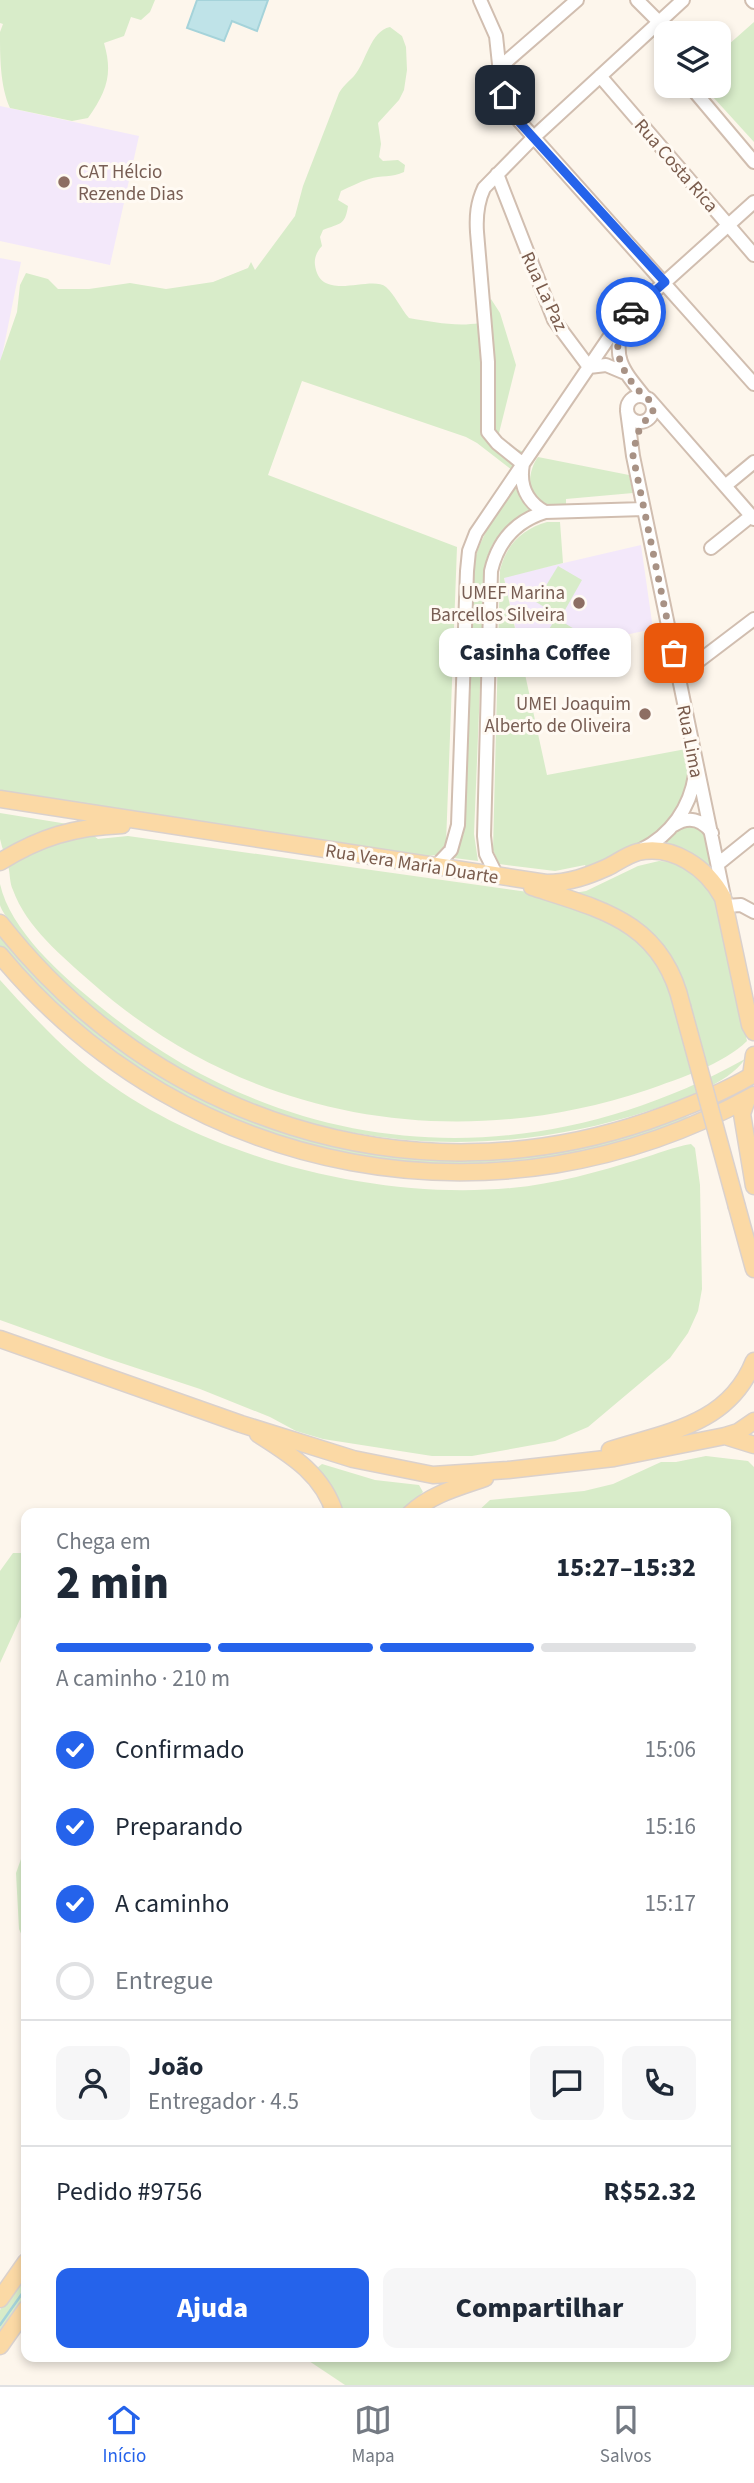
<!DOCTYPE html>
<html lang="pt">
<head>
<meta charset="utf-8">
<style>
	body { margin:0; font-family:"Source Sans 3",sans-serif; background:#f6f6f7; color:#1f2937; height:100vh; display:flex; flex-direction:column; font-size:26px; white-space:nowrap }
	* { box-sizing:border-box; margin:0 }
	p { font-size:23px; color:#747a83 }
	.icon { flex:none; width:38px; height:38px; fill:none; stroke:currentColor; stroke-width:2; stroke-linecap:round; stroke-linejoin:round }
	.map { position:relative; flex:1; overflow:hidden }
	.drawer { position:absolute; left:21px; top:1508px; width:710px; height:854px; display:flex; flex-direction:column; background:#fff; border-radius:14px; box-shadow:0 4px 10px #0003 }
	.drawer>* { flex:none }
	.fabs { position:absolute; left:654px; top:21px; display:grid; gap:14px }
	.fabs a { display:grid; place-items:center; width:77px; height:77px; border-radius:14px; background:#fff; box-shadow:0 4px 10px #0003; font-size:35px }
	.pin { position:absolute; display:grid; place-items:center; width:60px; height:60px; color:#fff; margin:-30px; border-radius:14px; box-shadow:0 4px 10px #0006 }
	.courier { position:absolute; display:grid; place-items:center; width:70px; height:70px; margin:-35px; border:5px solid #2563eb; border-radius:50%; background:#fff; color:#222; box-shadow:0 2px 9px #0007 }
	.bubble { position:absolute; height:49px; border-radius:14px; background:#fff; box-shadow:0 4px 10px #0003; font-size:23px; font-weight:800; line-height:49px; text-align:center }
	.summary em { font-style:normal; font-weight:800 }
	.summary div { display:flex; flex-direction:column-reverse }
	.summary { display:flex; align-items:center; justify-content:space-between; height:119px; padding:0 35px }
	h1 { font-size:46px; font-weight:800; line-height:52px }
	.bar { display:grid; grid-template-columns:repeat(4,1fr); gap:10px 7px; align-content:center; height:84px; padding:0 35px }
	.bar i { height:9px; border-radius:5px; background:#e0e1e3 }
	.bar .active { background:#2563eb }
	.bar p { grid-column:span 4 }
	.line { display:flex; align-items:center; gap:18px; padding:0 35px; border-top:2px solid #e0e1e3 }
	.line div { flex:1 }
	.round { display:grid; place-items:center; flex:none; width:74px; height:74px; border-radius:14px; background:#f6f6f7 }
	ol { padding:0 35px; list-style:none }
	li { display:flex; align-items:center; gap:21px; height:77px }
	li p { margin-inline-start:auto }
	li .icon { padding:7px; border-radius:50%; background:#2563eb; color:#fff; stroke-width:4 }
	li:last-child { color:#747a83 }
	li i { width:38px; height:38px; border:4px solid #e0e1e3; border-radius:50% }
	.cta { display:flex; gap:14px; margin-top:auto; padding:14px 35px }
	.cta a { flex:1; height:80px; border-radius:14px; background:#2563eb; color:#fff; font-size:28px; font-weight:800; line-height:80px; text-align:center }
	.cta a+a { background:#f6f6f7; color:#1f2937 }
	.dock { display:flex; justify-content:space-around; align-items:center; height:98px; border-top:2px solid #e0e1e3; background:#fff; font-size:19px; color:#747a83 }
	.dock a { display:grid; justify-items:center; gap:4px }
	.dock .active { color:#2563eb }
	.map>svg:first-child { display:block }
	.education { fill:#f3e8fa }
	.green { fill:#d8ecc9 }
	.water { fill:#bfe3e8; stroke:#a5d3da; stroke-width:2 }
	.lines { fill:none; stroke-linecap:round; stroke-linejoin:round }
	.stream { stroke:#a5d3da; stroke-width:2.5 }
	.minor-casing { stroke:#d1beb0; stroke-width:16 }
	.major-casing { stroke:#dad1cd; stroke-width:19 }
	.minor { stroke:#fff; stroke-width:12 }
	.major { stroke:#fbd9a5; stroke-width:16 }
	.major-bridge-casing { stroke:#dad1cd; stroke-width:19; stroke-linecap:butt }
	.major-bridge { stroke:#fbd9a5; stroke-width:16 }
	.done { stroke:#a89285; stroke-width:7; stroke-dasharray:0 12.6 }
	.route { stroke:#2563eb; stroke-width:9 }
	.education-dot { fill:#8d6e63; stroke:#fffaf3; stroke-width:2.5 }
	.labels { text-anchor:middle; stroke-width:6; stroke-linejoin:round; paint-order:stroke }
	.street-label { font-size:19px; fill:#7a5c4d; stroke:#fffaf3 }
	.education-label { font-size:19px; fill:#785e54; stroke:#fffaf3; text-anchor:end }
</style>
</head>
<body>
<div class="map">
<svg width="754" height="2385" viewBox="0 0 754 2385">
	<rect width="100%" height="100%" fill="#fdf6ec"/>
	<path class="education" d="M0 106 139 136 110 265 0 241Z
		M0 258 21 262 1 361H0Z
		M641 545 653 629 522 657 504 577Z"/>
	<path class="green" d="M0 0H155L150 12 141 20 131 17 124 36 104 43C113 74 107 91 88 118L72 121 10 108C0 86 0 56 0 32L3 24 0 23Z
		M754 22V142L703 86H719V53Z
		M390 27 402 36 406 47 407 70 404 90 399 100 378 123 381 144 379 157 383 161 398 160 405 165 404 172C392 178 381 175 369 179 359 182 350 187 341 191L338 200 348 206C345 226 340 223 323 230L320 237 322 246C317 251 314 258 315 265 320 304 371 274 386 287 395 295 401 309 409 318 433 322 456 327 480 323L491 299 500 313 516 365 498 437 500 442 524 452 512 470 477 443 466 437 302 381 268 475 457 547 446 844 436 855 422 857 0 791V361L17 312 20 285 26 273 48 279 58 289H89L130 283 166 289 213 282 248 268 251 262 255 270 295 216 303 186 339 93C343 86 348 82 354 76 366 63 370 31 390 27Z
		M538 457 629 475 633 493 566 499V507C560 507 553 507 548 506 525 500 527 472 538 457Z
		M515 488 532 511C507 521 491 539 485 565L474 834 478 861 454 858 464 833 473 569C478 537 497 514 515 488Z
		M547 522H560L563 563 504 578 547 775 686 749C695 778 682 818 655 835 634 849 611 860 588 872L585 865 555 871 499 864 493 850 500 570C506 545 522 529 547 522Z
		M558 566 582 580 561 617 536 602Z
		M556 618 576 630 566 646 546 634Z
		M0 813 80 826 98 839 128 836 557 896 586 891 638 866 659 861 675 862 706 883 715 899 747 1041C724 1064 678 1079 647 1090 453 1155 246 1120 91 982 63 957 26 927 13 890 10 884 10 876 9 870 7 859 2 849 0 839 0 831 0 821 0 813Z
		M690 824 705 831 713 866 711 871 660 846 683 826Z
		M0 884C10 930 62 976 98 1005 290 1163 529 1179 745 1059 729 1084 676 1102 648 1111 441 1178 228 1137 68 986 55 973 3 919 0 905 0 899 0 890 0 884Z
		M0 933C132 1094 324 1182 534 1154 562 1150 589 1145 617 1137 637 1132 674 1113 693 1117L641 1139 572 1156 430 1167 313 1149 202 1108 102 1046 15 965 0 946Z
		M0 980C30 1013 60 1046 95 1073 202 1157 376 1201 511 1188 555 1184 598 1172 640 1159 657 1154 673 1147 691 1144L695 1148 700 1185 702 1289 698 1311 688 1333 670 1358 588 1427 555 1441 472 1456H432L323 1439 296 1431 270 1417 200 1389 106 1358 0 1320Z
		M706 1456 748 1461 754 1467V2385H345L303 2357H726V1514H475L490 1500 584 1491 613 1484 661 1462H676Z
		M322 1464 375 1480 419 1485 423 1492 401 1514H341L316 1472 317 1468Z
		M13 1553H26V1606L0 1663V1571Z
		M26 1845V1945L19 1929 16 1873Z
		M26 2273V2299L0 2336V2310Z"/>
	<path class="water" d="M197 0H268L257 31 232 21 224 41 187 28Z"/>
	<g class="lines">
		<path class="stream" d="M0 2325 26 2288"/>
		<defs>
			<path id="minor" d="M480 0 496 36 501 83 512 113 754 384
				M637 0 670 33
				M752 0 754 2
				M500 67 577 0
				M600 76 754 255
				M690 86 754 162
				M497 174 554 320 589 367
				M623 323C612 358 622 369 644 396
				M589 367 606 365 625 373
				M627 409a13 13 0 1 1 26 0a13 13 0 1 1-26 0Z
				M649 399 754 519
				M627 411 633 456 726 906 741 905 754 912
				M523 464 497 443 488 432V362L477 232C476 216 477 203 484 188L534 137 683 0
				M523 464C519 485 527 502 545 512
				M725 486 754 462
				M711 548 751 516
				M679 676 754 619
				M674 825C688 816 702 819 712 833
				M641 850C671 835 690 808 695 775
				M718 864 754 835
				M436 866 451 850 458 825 467 571 469 551 476 533 610 336 624 319 754 202
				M497 876 486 854 484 836 491 571C498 541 516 521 545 512L644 509"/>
			<path id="major" d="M0 799 546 883C569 883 588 876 608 867 618 862 627 855 638 852 673 844 707 868 723 898L750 1025 754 1032
				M0 862C40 837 74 827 122 825
				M532 887C604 910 663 923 682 1006
				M0 923C154 1120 409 1203 648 1121 682 1109 723 1093 754 1074
				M0 955C186 1179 500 1237 754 1095
				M751 1076 754 1055
				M747 1099 742 1114 754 1186
				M737 1207 754 1269
				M0 1339 241 1424 353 1459 433 1475 508 1470 614 1458 725 1436 738 1432 754 1421
				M258 1434C291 1455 323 1474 335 1514
				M725 1436 754 1445
				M610 1450C668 1432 729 1424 754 1361
				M410 1514C431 1494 459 1487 485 1478
				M0 2299 26 2262
				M0 2346 26 2309"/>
		</defs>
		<use href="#minor" class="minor-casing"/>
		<use href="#major" class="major-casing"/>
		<use href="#minor" class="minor"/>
		<use href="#major" class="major"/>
		<defs>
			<path id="major-bridge" d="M682 1006 737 1207"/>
		</defs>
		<use href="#major-bridge" class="major-bridge-casing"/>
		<use href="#major-bridge" class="major-bridge"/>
	</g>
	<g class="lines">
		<path class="done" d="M631 312C622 321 620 330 618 342 616 362 629 381 643 395 648 399 652 401 653 407 654 416 646 418 642 425 636 434 635 446 633 456L674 653"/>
		<path class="route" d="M505 95 512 113 520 123 665 282 631 312"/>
	</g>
	<g class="education-dot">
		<circle cx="64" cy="182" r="7"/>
		<circle cx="579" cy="603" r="7"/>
		<circle cx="645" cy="714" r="7"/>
	</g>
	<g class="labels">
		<g class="street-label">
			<text transform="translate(677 165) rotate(49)" y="7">Rua Costa Rica</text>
			<text transform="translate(545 291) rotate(65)" y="7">Rua La Paz</text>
			<text transform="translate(691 741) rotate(79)" y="7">Rua Lima</text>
			<text transform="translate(412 863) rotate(9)" y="7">Rua Vera Maria Duarte</text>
		</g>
		<g class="education-label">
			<text x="78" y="178" text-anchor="start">CAT Hélcio<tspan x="78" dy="22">Rezende Dias</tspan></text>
			<text x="565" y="599">UMEF Marina<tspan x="565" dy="22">Barcellos Silveira</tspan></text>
			<text x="631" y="710">UMEI Joaquim<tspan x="631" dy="22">Alberto de Oliveira</tspan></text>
		</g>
	</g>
</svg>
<div class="fabs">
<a><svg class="icon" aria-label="layers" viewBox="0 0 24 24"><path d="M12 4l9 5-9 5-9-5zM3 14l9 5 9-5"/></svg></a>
</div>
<div class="pin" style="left:674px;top:653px;background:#ea580c"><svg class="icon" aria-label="bag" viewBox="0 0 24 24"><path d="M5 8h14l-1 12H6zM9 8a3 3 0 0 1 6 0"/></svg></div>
<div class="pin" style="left:505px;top:95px;background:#1f2937"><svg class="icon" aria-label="home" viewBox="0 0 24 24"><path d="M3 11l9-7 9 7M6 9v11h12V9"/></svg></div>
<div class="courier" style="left:631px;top:312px"><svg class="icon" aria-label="car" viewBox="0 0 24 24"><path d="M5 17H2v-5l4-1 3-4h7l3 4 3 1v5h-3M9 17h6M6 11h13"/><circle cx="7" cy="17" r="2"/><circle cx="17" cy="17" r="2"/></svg></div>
<div class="bubble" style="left:439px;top:628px;width:192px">Casinha Coffee</div>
<section class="drawer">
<div class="summary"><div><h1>2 min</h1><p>Chega em</p></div><em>15:27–15:32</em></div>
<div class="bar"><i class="active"></i><i class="active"></i><i class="active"></i><i></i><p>A caminho · 210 m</p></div>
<ol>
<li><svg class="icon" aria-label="check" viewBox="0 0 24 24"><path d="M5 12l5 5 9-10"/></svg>Confirmado<p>15:06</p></li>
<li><svg class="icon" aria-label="check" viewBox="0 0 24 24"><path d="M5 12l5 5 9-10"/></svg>Preparando<p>15:16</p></li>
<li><svg class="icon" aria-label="check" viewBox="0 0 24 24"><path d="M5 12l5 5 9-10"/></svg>A caminho<p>15:17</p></li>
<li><i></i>Entregue</li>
</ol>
<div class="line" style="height:126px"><a class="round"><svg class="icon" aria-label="person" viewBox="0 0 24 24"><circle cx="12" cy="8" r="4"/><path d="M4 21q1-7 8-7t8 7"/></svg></a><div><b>João</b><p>Entregador · 4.5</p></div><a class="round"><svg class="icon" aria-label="chat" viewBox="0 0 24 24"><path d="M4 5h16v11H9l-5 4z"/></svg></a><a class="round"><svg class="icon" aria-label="phone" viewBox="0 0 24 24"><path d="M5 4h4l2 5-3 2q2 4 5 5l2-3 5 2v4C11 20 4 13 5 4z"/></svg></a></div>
<div class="line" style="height:91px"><div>Pedido #9756</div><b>R$52.32</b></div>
<div class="cta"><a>Ajuda</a><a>Compartilhar</a></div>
</section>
</div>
<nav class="dock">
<a class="active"><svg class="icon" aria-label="home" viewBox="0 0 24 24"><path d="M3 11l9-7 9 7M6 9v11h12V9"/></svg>Início</a>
<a><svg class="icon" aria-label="map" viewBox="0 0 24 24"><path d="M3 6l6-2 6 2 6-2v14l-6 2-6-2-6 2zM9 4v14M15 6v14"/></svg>Mapa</a>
<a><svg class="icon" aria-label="saved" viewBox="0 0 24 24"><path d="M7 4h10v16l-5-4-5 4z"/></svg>Salvos</a>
</nav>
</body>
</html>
